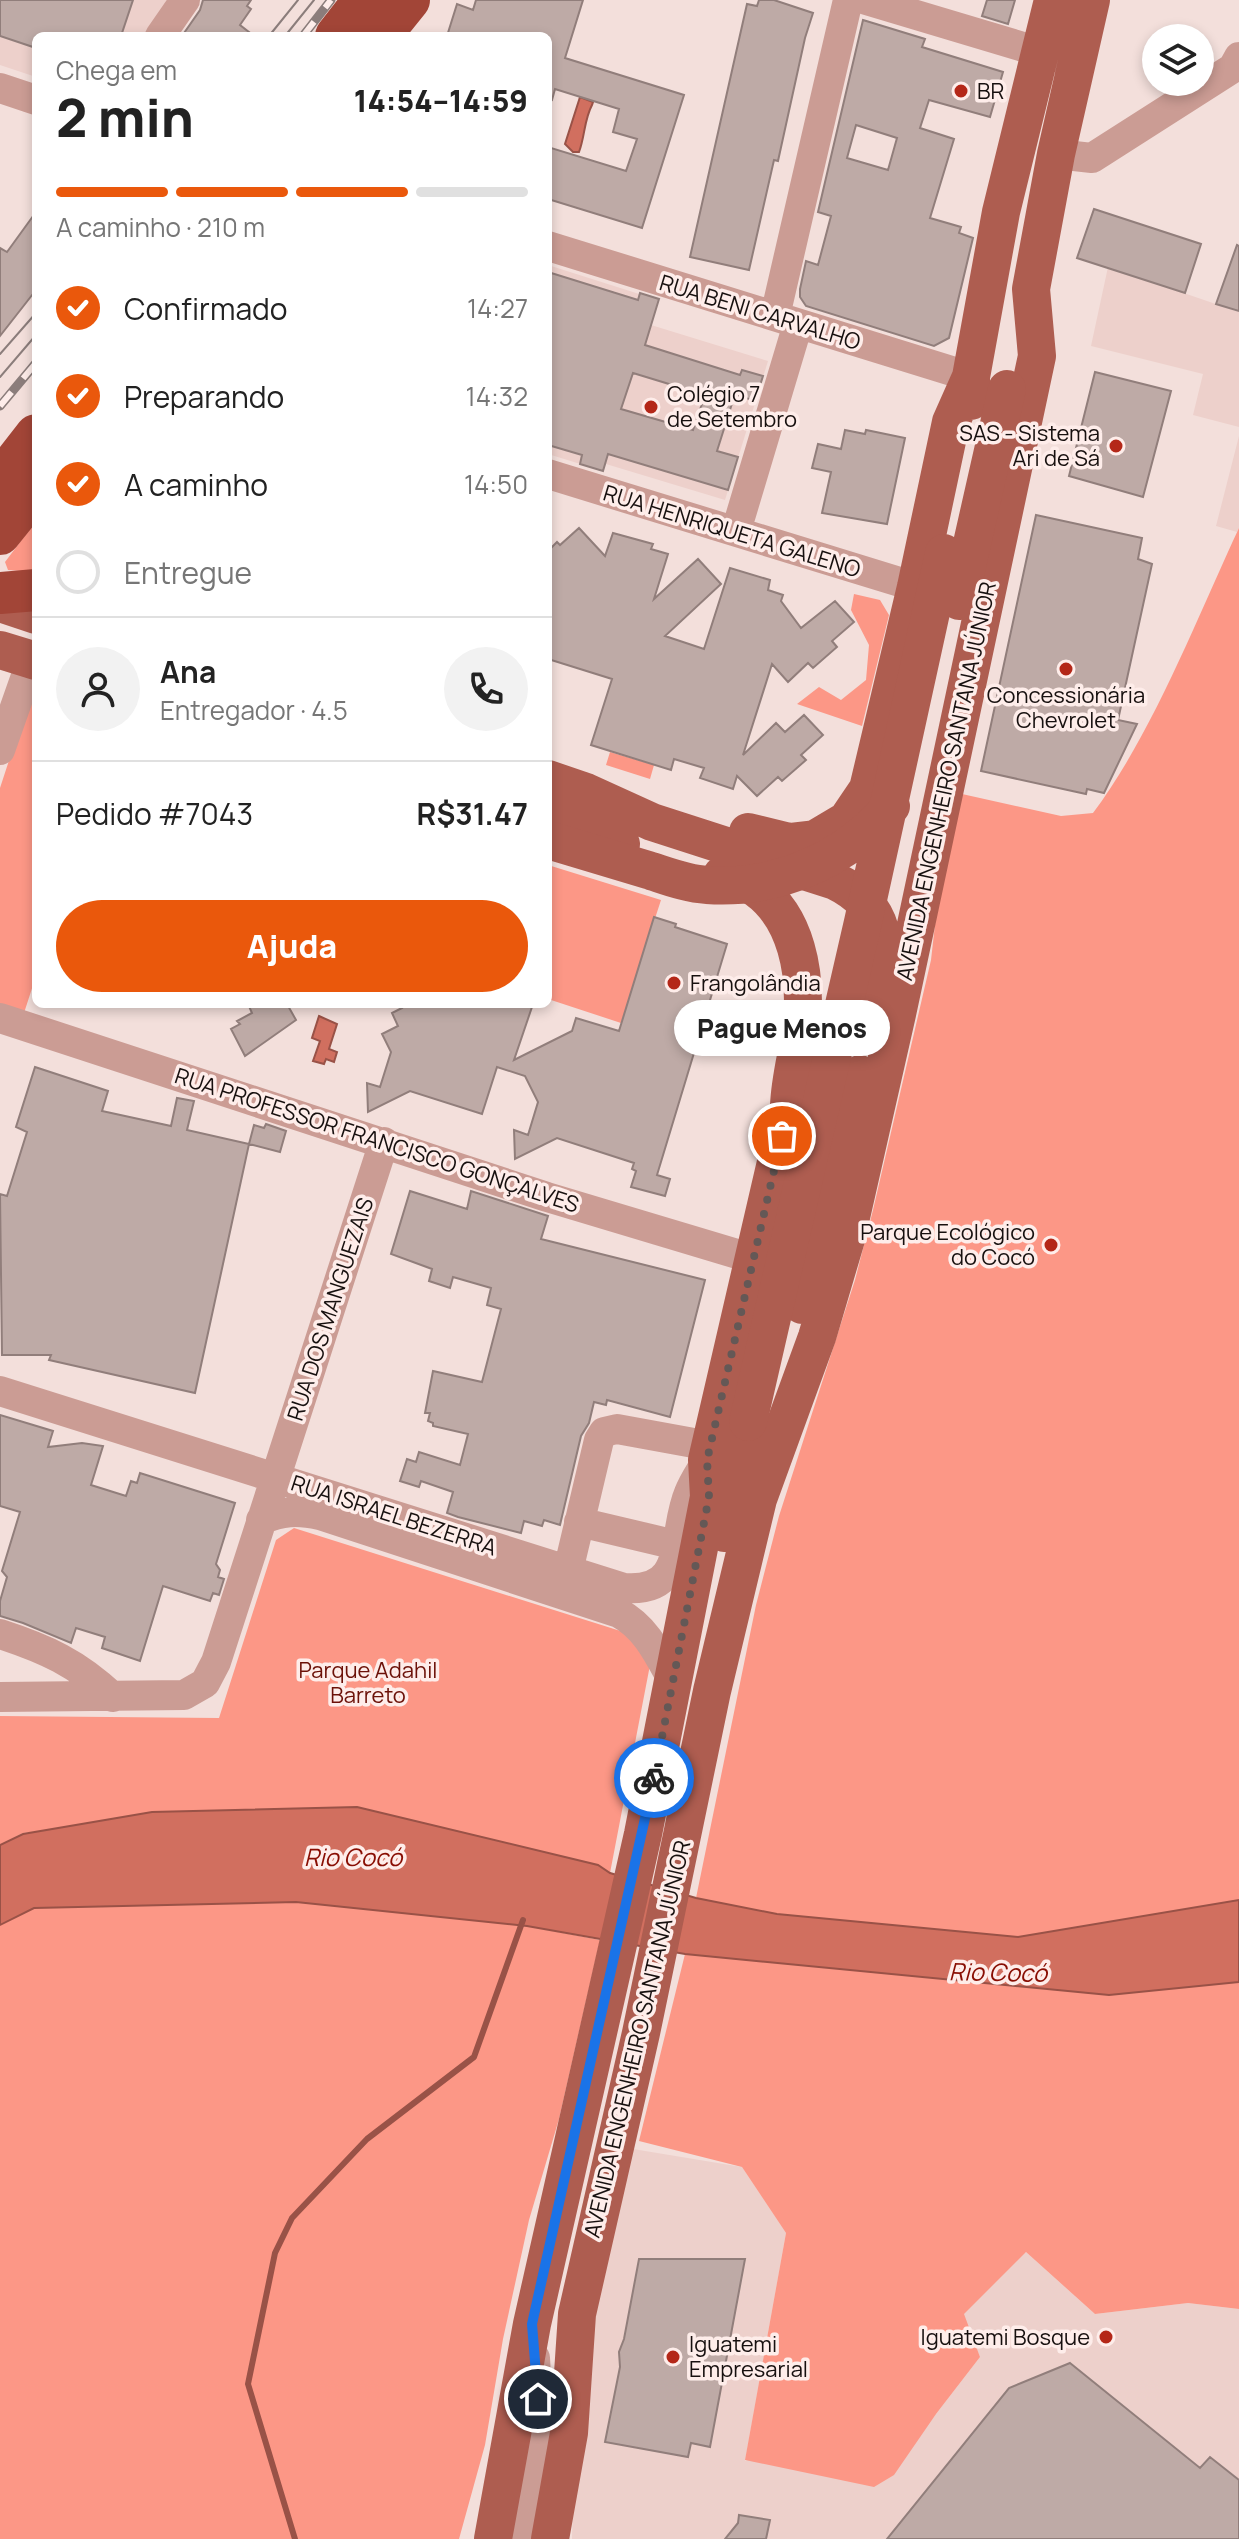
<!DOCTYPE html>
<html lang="pt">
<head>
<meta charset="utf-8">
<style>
	body { margin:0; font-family:Manrope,sans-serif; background:#f2f2f2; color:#222; height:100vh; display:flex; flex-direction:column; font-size:30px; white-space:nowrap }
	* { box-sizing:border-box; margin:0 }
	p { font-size:26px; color:#767676 }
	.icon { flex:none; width:44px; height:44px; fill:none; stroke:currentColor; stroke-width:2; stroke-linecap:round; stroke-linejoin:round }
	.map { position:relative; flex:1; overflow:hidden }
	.details { position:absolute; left:32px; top:32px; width:520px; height:976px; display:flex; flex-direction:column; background:#fff; border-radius:12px; box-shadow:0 4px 12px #0003 }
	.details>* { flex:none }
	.fabs { position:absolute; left:1142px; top:24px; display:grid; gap:16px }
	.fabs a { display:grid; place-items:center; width:72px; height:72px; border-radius:50%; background:#fff; box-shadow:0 4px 12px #0003; font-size:40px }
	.pin { position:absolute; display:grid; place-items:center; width:68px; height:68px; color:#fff; margin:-34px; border:4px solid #fff; border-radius:50%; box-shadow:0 2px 8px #0007 }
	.courier { position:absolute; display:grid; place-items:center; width:80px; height:80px; margin:-40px; border:6px solid #1a73e8; border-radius:50%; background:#fff; color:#222; box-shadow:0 2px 10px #0007 }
	.bubble { position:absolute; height:56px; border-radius:28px; background:#fff; box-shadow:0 4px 12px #0003; font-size:26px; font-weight:800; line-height:56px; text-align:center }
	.summary em { font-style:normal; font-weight:800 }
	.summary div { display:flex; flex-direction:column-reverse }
	.summary { display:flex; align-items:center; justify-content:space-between; height:136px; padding:0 24px }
	h1 { font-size:52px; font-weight:800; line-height:60px }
	.bar { display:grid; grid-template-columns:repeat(4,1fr); gap:12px 8px; align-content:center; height:96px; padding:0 24px }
	.bar i { height:10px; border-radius:6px; background:#e0e0e0 }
	.bar .current { background:#ea580c }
	.bar p { grid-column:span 4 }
	.line { display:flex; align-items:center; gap:20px; padding:0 24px; border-top:2px solid #e0e0e0 }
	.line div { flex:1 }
	.round { display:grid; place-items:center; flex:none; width:84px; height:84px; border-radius:42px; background:#f2f2f2 }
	ol { padding:0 24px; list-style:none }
	li { display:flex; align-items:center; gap:24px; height:88px }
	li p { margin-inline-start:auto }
	li .icon { padding:8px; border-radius:50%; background:#ea580c; color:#fff; stroke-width:4 }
	li:last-child { color:#767676 }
	li i { width:44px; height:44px; border:4px solid #e0e0e0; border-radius:50% }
	.primary-button { display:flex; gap:16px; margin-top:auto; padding:16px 24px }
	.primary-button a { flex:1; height:92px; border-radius:48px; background:#ea580c; color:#fff; font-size:32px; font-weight:800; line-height:92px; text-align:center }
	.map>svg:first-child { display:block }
	.built { fill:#edd0cb }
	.green { fill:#fc9786 }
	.water { fill:#d16f5f; stroke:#995247; stroke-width:2 }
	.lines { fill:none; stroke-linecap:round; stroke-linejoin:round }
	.stream { stroke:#995247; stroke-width:6 }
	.building { fill:#beaaa6; stroke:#917e7b; stroke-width:2; fill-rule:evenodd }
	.minor { stroke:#cb9c94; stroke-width:30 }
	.major { stroke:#ae5d50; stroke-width:38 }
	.highway { stroke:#a24537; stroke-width:42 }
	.tram { stroke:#8b7d7b; stroke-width:2 }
	.rail-casing { stroke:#8b7d7b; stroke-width:9 }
	.rail { stroke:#feedea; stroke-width:6; stroke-dasharray:18; stroke-linecap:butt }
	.major-bridge { stroke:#ae5d50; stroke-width:38 }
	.done { stroke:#645856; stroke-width:8; stroke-dasharray:0 14.4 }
	.route { stroke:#1a73e8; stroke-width:10 }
	.poi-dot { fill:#b42718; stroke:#feedea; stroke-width:3 }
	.labels { text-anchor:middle; stroke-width:7; stroke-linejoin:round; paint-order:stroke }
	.poi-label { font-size:22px; fill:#17100f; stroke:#feedea; text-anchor:start }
	.street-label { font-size:22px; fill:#17100f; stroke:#feedea }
	.park-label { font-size:22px; fill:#6c1108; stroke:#feedea }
	.water-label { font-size:24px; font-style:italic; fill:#890e03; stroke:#feedea }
</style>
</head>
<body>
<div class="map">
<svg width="1239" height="2539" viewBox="0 0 1239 2539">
	<rect width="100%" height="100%" fill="#f3dfdb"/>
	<path class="built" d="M0 0H169L144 36H36V77L0 65Z
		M548 265 658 300 651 325 768 361 725 500 606 464 603 471 548 454Z
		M1108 267 1239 312V427L1193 415 1203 374 1091 346Z
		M1239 436V528L1237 532 1216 526Z
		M627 2148 742 2167 786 2233 745 2461 936 2414 980 2357 963 2314 1026 2252 1095 2314 1188 2303 1239 2309V2539H572L573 2494 592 2322Z"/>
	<path class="green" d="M36 521V572L8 570 5 562Z
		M1239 528V1900L1018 1937 777 1914 696 1898 756 1605 779 1516 855 1280 873 1210 931 960 936 916 962 794 1061 816 1093 813C1153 733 1196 620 1239 528Z
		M854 594 880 600 889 615 862 726 797 704 819 687 841 700 866 680 869 645 851 610Z
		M34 684 36 976 24 1013 0 1005V788Z
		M610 752 654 765 650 779 606 765Z
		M548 865 661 900 621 1023 548 999Z
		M294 1528 630 1634 650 1665 610 1873 598 1865 357 1807 23 1833 0 1845V1716L219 1718 276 1540Z
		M296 1902 527 1926 600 1940 559 2119 529 2220 503 2339 485 2445 459 2539H0V1925L34 1908Z
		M685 1954 1109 1995 1239 1982V2309L1188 2303 1095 2314 1026 2252 964 2314 980 2357 936 2414 894 2475 874 2487 745 2460 786 2233 742 2167 639 2141Z"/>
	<path class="water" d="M580 97 593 102 592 105C584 120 585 136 579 152H573L565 144Z
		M319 1016 337 1024 329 1049 337 1052 334 1062 326 1059 324 1064 313 1061 320 1041 312 1038Z
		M357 1807 598 1865 610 1873 696 1898 777 1914 1018 1937 1239 1900V1982L1109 1995 685 1954 527 1926 296 1902 34 1908 0 1925V1845L23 1834 152 1812Z"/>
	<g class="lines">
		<path class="stream" d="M295 2539 248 2384 275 2253 292 2218 367 2139 474 2057 523 1920"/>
	</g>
	<path class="building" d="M0 0H133L121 36H36V48L0 36Z
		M203 0H251L247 6 251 9 240 25 254 36H182L200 10Z
		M476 0H583L565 58 684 95 642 228 548 199V147L626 171 637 139 613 132 619 109 555 89 552 100 548 99V36H447L457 4 473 10Z
		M759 0H774L813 13 805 38 778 161 774 160 749 270 690 257 747 4 757 6Z
		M987 0H1015L1008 24 982 16Z
		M863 20 925 39 922 47 1003 72 990 117 929 100 920 128 954 139 930 218 961 227 959 233 973 238 949 338 934 346 806 306 800 297V289L806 261 818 265 831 216 818 212ZM856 125 897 138 888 170 847 158Z
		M1094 209 1201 244 1185 293 1077 258Z
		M36 212V290L0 336V248L7 252Z
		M1237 245 1239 246V311L1216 304Z
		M548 272 638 300 640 293 659 299 645 345 740 375 742 370 763 376 755 401 735 394 717 451 738 457 728 490 608 454 603 471 580 464 582 455 548 445ZM633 373 705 395 693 430 621 409Z
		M1095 372 1171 391 1143 497 1069 476Z
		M845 430 865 434 866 430 905 438 887 524 822 513 831 472 812 468 818 444 841 449Z
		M1036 515 1142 538 1138 559 1152 564 1118 720 1137 724 1104 793 1087 789 1086 794 981 771Z
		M579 528 605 556 613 533 653 544 651 549 668 554 654 599 698 559 721 584 665 636 704 649 730 568 770 580 768 590 783 595 781 601 801 628 835 601 854 622 832 641 837 647 813 668 808 663 788 682 772 664 743 755 776 723 785 732 804 715 823 735 801 755 806 760 782 781 778 777 757 796 737 776 733 789 700 778 704 768 674 759 671 770 591 745 612 679 548 659V551L557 542 560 545Z
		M654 917 676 924 675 927 727 944 657 1175 670 1179 665 1196 631 1187 636 1171 632 1169 634 1163 557 1138 515 1159 514 1130 528 1135 538 1102 525 1076 497 1067 482 1114 410 1091 368 1112 367 1083 380 1087 391 1052 382 1034 398 1026 392 1013 402 1008 400 1004H533L514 1060 572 1031 576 1018 619 1031Z
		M248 1004H287L296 1020 245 1056 231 1029 240 1024 237 1021 252 1013Z
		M35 1067 108 1091 102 1111 171 1126 177 1098 194 1101 187 1130 249 1144 195 1393 49 1360 51 1355H2L0 1194 7 1196 27 1132 16 1127Z
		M266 1124 286 1131 280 1152 249 1144 254 1125 264 1128Z
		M410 1191 467 1209 471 1191 548 1216 541 1239 705 1280 670 1417 607 1400 606 1405 594 1402 589 1423 581 1436 560 1525 544 1520 542 1526 524 1521 521 1533 458 1517 447 1513 453 1492 421 1481 419 1487 400 1481 407 1459 416 1462 419 1452 460 1465 468 1434 433 1426V1423L428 1421 430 1413H425L433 1371 482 1382 501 1309 487 1305 491 1288 453 1277 450 1288 429 1281 432 1269 391 1254Z
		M0 1415 53 1431 48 1447 82 1443 103 1446 91 1485 126 1496 131 1481 137 1483 140 1473 235 1503 216 1564 220 1570 218 1577 224 1579 219 1595 213 1593 210 1601 163 1586 140 1661 102 1648 105 1637 76 1628 71 1643 23 1623 0 1616V1601L7 1577 2 1571 20 1512 0 1506Z
		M639 2259H745L710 2447 691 2443 688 2457 605 2442 620 2367 619 2352 624 2339Z
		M1070 2363 1200 2468 1210 2457 1239 2480V2539H887L1009 2388Z
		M739 2515 770 2520 766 2539H725L738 2523Z"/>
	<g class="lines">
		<path class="minor" d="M866 0 1060 58
			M160 36 185 0
			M0 88 36 100
			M1056 154 1092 158 1233 68 1239 57
			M548 246 971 377
			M775 316 848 0
			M548 474 916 587
			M736 531 798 324
			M0 750 32 659
			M0 1018 547 1197 754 1259
			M0 1391 624 1588C689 1593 671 1535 689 1493 693 1482 701 1471 707 1460
			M261 1520C282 1511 297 1510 320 1515L619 1613C647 1628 659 1656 674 1683
			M579 1522 676 1545 692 1553
			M568 1571 599 1440 604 1432 617 1429 710 1446
			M0 1634C46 1649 77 1663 113 1697
			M0 1697 184 1695 205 1683 216 1662 384 1142
			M519 2539 539 2427 535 2358"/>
		<path class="major" d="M971 401V377L1001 212 1053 0
			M0 603 36 615
			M0 650 36 661
			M548 779 586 792 652 822 835 881C888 907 888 946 877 998
			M548 819 621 844
			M748 832 789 842 815 839 847 820 868 789 916 587 951 422 971 377
			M802 1305 840 1137 860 1074
			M724 1533 748 1422
			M493 2539 532 2324 643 1834 709 1497 707 1460 789 1106C790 1076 799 1049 802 1019 806 974 797 918 757 889 746 882 734 879 722 875
			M550 2539 569 2433 577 2314 641 2033 712 1691 758 1499 817 1337 846 1239 897 1014 1037 356 1031 289 1056 154 1091 0"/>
		<path class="highway" d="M336 36 364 0
			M380 36 409 0
			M0 481 36 435
			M0 534 36 489
			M0 593 36 590"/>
		<path class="tram" d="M269 36 298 0
			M285 36 314 0
			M0 354 36 313
			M0 377 36 335"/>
		<defs>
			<path id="rail" d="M303 36 331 0
				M0 406 36 363"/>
		</defs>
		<use href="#rail" class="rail-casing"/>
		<use href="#rail" class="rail"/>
		<path class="major-bridge" d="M959 601 1007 389
			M548 840C581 850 614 860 648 870 667 876 687 884 707 885 776 890 848 859 891 806
			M748 1422 863 922 944 553"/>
	</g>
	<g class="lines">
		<path class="done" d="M654 1778 709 1497 707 1460 782 1136"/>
		<path class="route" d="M538 2399 532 2324 654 1778"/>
	</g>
	<g class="poi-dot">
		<circle cx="961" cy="91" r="8"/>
		<circle cx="651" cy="407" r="8"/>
		<circle cx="1116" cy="446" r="8"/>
		<circle cx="1066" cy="669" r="8"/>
		<circle cx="674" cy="983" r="8"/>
		<circle cx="1051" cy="1245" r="8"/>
		<circle cx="1106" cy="2337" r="8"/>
		<circle cx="673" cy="2357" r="8"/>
	</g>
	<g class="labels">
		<g class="poi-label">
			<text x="977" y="99">BR</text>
			<text x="667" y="402">Colégio 7<tspan x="667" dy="25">de Setembro</tspan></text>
			<text x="1100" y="441" text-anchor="end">SAS - Sistema<tspan x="1100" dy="25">Ari de Sá</tspan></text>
			<text x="1066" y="703" text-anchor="middle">Concessionária<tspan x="1066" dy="25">Chevrolet</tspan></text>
			<text x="690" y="991">Frangolândia</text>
			<text x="1035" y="1240" text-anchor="end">Parque Ecológico<tspan x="1035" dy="25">do Cocó</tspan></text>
			<text x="1090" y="2345" text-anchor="end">Iguatemi Bosque</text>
			<text x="689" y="2352">Iguatemi<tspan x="689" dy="25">Empresarial</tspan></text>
		</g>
		<g class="street-label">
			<text transform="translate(760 312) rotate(17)" y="8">RUA BENI CARVALHO</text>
			<text transform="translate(732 531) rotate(17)" y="8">RUA HENRIQUETA GALENO</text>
			<text transform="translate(946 781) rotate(-78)" y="8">AVENIDA ENGENHEIRO SANTANA JÚNIOR</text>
			<text transform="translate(377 1140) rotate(18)" y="8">RUA PROFESSOR FRANCISCO GONÇALVES</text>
			<text transform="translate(330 1309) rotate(-72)" y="8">RUA DOS MANGUEZAIS</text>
			<text transform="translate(394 1515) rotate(18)" y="8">RUA ISRAEL BEZERRA</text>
			<text transform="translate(637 2039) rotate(-77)" y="8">AVENIDA ENGENHEIRO SANTANA JÚNIOR</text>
		</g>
		<g class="park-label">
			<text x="368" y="1678">Parque Adahil<tspan x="368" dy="25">Barreto</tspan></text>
		</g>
		<g class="water-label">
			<text x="353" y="1866">Rio Cocó</text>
			<text transform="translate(998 1973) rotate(1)" y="8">Rio Cocó</text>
		</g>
	</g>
</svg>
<div class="fabs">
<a><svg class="icon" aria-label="layers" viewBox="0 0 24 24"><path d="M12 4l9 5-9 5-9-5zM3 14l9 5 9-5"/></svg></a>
</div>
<div class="pin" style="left:782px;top:1136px;background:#ea580c"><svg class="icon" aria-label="bag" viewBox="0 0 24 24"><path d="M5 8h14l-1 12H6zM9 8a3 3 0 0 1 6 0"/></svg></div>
<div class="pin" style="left:538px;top:2399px;background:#1f2937"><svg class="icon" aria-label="home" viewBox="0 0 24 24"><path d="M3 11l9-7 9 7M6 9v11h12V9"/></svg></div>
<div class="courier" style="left:654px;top:1778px"><svg class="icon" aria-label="bike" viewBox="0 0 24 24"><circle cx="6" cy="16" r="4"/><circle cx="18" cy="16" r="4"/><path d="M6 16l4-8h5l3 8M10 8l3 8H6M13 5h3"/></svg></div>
<div class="bubble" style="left:674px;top:1000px;width:216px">Pague Menos</div>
<section class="details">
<div class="summary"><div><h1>2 min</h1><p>Chega em</p></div><em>14:54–14:59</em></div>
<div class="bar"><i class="current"></i><i class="current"></i><i class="current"></i><i></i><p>A caminho · 210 m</p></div>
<ol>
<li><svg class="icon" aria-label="check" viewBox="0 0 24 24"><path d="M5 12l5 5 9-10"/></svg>Confirmado<p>14:27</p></li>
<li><svg class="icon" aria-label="check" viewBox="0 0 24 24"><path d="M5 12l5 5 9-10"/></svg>Preparando<p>14:32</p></li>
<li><svg class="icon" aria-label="check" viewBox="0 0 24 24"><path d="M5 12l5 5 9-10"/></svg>A caminho<p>14:50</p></li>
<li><i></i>Entregue</li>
</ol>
<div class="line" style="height:144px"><a class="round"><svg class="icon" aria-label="person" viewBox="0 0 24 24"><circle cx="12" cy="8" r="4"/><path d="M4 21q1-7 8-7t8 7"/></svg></a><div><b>Ana</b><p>Entregador · 4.5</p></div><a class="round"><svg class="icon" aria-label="phone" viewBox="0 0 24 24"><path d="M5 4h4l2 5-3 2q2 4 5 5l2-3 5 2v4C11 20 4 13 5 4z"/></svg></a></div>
<div class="line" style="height:104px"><div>Pedido #7043</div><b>R$31.47</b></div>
<div class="primary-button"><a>Ajuda</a></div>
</section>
</div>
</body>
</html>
